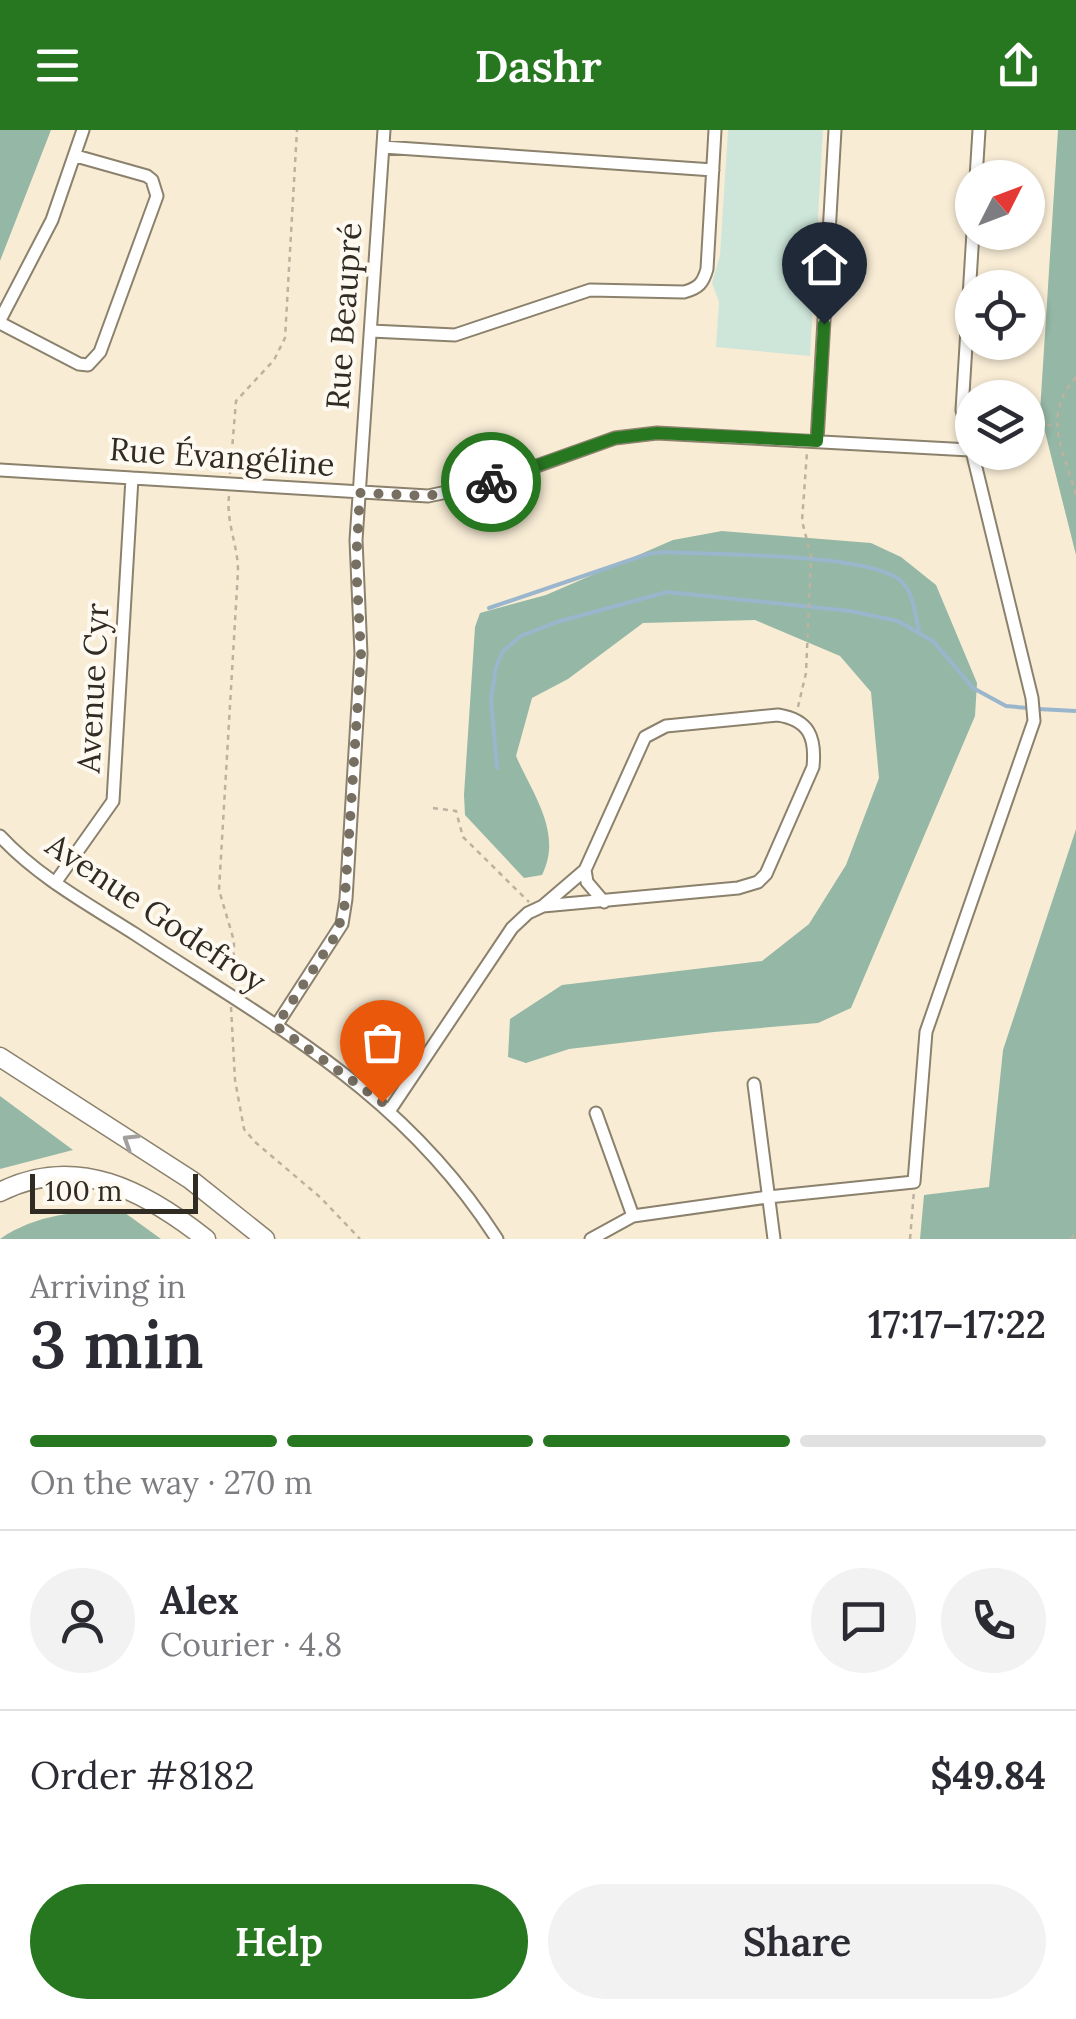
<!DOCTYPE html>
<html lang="en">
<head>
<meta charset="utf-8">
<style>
	body { margin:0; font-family:Lora,serif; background:#f2f2f3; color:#2b2b33; height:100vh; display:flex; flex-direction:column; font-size:38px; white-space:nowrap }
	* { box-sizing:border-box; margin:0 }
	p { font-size:32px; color:#7c7c81 }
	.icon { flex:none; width:55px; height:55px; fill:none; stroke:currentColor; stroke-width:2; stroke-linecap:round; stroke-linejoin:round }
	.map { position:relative; height:1109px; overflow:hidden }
	.details { display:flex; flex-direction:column; background:#fff; flex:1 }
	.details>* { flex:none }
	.needle { width:65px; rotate:48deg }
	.buttons { position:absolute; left:955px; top:30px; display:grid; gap:20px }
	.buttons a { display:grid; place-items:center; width:90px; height:90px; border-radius:50%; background:#fff; box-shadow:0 2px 8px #0004; font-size:50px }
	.scale { position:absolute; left:30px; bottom:25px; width:168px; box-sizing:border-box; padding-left:10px; border:5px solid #312c23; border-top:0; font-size:28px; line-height:35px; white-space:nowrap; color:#312c23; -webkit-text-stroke:8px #fffaf1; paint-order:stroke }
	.pin { position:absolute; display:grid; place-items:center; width:85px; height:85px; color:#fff; margin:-102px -42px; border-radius:50% 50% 50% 0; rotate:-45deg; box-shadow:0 0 10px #0007 }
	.pin .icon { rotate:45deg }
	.courier { position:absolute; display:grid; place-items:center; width:100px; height:100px; margin:-50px; border:8px solid #277721; border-radius:50%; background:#fff; color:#222; box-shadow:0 2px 12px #0007 }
	.head em { font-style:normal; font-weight:600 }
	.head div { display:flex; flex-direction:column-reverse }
	.head { display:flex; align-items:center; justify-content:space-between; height:170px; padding:0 30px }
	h1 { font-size:65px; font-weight:600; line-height:75px }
	.bar { display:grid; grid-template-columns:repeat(4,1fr); gap:15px 10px; align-content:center; height:120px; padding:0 30px }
	.bar i { height:12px; border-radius:8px; background:#e1e1e2 }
	.bar .current { background:#277721 }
	.bar p { grid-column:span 4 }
	.line { display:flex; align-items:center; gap:25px; padding:0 30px; border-top:2px solid #e1e1e2 }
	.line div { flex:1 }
	.round { display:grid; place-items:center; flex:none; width:105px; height:105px; border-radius:52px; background:#f2f2f3 }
	.action { display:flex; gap:20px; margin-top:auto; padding:20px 30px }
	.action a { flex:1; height:115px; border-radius:60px; background:#277721; color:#fff; font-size:40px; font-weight:600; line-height:115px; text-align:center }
	.action a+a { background:#f2f2f3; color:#2b2b33 }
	header { display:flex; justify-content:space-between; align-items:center; height:130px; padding:0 30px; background:#277721; color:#fff; font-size:45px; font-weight:600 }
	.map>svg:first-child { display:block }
	.green { fill:#cee6da }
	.forest { fill:#95b7a5 }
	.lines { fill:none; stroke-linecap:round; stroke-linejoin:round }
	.stream { stroke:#99b6cc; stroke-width:4 }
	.minor-casing { stroke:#8b816c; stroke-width:15 }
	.highway-casing { stroke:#8b816c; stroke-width:21 }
	.path { stroke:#bcb29f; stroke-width:2.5; stroke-dasharray:5 5; stroke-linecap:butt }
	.minor { stroke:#fff; stroke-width:11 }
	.highway { stroke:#fff; stroke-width:18 }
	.oneway { stroke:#a2a09c }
	.done { stroke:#776f61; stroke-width:10; stroke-dasharray:0 18 }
	.route { stroke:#277721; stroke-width:12 }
	.labels { text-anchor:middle; stroke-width:8; stroke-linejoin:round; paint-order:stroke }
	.street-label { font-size:32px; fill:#312c23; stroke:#fffaf1 }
</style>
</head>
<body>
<header><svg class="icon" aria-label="menu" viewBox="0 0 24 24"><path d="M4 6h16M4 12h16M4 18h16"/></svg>Dashr<svg class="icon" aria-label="share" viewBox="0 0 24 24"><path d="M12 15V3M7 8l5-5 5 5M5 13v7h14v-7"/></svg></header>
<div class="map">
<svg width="1076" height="1109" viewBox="0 0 1076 1109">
	<rect width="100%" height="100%" fill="#f8ecd5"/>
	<path class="green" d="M728 0H823L810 226 716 217 719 172 712 153 720 125Z"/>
	<path class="forest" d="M0 0H51L0 131Z
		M1058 0H1076V425L1040 282Z
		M722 401 871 413 901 427 936 455 977 553 975 586 851 878 818 893 714 902 569 919 526 933 508 927 510 889 562 855 762 831 809 794 846 735 879 648 871 562 840 526 755 490 643 493 568 549 532 568 516 626C533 665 563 703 542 745L524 748 465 685 464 665 475 497 480 483 546 465 673 410Z
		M1076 699V1109H920L924 1065 989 1057 1003 920Z
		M0 966 73 1020 0 1039Z
		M121 1080 161 1109H0C36 1084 78 1081 121 1080Z"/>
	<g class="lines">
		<path class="stream" d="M489 478 648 424 665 422C712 425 871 423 901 451 914 463 915 485 919 501
			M1038 579 1076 581
			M497 638 491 570 496 537 503 521 521 506 557 492 667 462 850 481 898 491 934 512 973 558 1006 576 1028 578"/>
		<defs>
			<path id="minor" d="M383 17 713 40
				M976 48 979 0
				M0 190 52 90 83 0
				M0 193 79 234 88 235 100 222 157 66 152 50 147 46 76 26
				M371 201 455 205 590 160 684 162C699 158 703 153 707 139L715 0
				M817 311 835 0
				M0 340 428 366 489 353 615 308 657 303 970 320
				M0 706C38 747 88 774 135 804 276 897 403 962 497 1109
				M585 740 543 776 738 758 758 752 766 744 813 637C816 607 809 590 778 585L666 596 645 607 585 740 587 752 604 772
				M55 753 113 671 132 348
				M276 896 342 794 346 769 361 524 356 410 384 0
				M754 954 774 1109
				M390 980 512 798 528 783 543 776
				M596 983 633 1086
				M591 1109 633 1086 768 1067 914 1052 926 902 1034 591 1032 568 962 280 973 102"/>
			<path id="highway" d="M0 927 191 1050 265 1109
				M0 1062C76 1023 145 1061 206 1109"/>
		</defs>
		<use href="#minor" class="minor-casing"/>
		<use href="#highway" class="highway-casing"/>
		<path class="path" d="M1076 247C1040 288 1065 321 1076 366
			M1028 302 1055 293
			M230 344 236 271 274 230 285 208 297 0
			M229 366C226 393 238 415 238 441L219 760 234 811 233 854
			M798 577 806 543 811 426 802 391 807 322
			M433 678 456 681 463 707 529 772
			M231 877 235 950 244 999 255 1012 321 1068 360 1109
			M910 1109 914 1061
			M1071 1109 1076 1102"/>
		<use href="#minor" class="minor"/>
		<use href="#highway" class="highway"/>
	</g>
	<defs><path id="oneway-chevron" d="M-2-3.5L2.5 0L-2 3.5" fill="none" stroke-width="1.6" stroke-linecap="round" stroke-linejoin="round" transform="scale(2.5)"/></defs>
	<use class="oneway" href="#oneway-chevron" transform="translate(130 1011) rotate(-148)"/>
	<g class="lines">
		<path class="done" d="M382 972 276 896 334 808 344 782 361 524 356 433 360 363 428 366 491 352"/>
		<path class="route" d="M491 352 615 308 657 303 817 311 824 194"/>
	</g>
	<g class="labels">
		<g class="street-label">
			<text transform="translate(344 186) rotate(-86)" y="11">Rue Beaupré</text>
			<text transform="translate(222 327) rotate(4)" y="11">Rue Évangéline</text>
			<text transform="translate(93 558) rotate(-87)" y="11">Avenue Cyr</text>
			<text transform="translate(156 783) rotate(34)" y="11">Avenue Godefroy</text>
		</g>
	</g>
</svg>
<div class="buttons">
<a><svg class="needle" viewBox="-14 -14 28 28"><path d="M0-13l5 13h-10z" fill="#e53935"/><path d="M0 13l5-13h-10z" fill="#7c7c81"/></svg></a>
<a><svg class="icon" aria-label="locate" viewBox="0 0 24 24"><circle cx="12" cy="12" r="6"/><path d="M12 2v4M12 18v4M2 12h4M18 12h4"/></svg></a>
<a><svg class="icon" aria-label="layers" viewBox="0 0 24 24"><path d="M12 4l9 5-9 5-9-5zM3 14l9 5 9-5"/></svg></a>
</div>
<div class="scale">100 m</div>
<div class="pin" style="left:382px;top:972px;background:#ea580c"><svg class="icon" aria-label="bag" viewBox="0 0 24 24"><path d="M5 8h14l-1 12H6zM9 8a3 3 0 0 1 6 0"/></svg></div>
<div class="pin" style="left:824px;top:194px;background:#1f2937"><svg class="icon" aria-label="home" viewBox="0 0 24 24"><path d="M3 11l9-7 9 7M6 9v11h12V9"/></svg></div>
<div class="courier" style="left:491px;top:352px"><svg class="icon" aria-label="bike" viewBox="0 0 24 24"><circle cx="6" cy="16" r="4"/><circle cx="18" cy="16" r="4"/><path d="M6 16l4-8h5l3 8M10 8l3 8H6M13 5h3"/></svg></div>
</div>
<section class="details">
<div class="head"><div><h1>3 min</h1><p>Arriving in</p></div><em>17:17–17:22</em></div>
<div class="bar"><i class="current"></i><i class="current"></i><i class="current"></i><i></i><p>On the way · 270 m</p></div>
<div class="line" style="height:180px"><a class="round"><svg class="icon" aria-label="person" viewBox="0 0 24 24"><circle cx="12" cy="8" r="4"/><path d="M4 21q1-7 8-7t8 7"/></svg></a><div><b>Alex</b><p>Courier · 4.8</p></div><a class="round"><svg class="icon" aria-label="chat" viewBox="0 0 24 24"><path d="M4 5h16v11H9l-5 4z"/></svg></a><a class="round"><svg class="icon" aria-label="phone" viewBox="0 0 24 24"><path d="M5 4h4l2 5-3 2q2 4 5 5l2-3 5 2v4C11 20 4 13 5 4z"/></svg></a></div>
<div class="line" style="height:130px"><div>Order #8182</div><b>$49.84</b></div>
<div class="action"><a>Help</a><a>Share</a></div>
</section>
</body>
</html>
